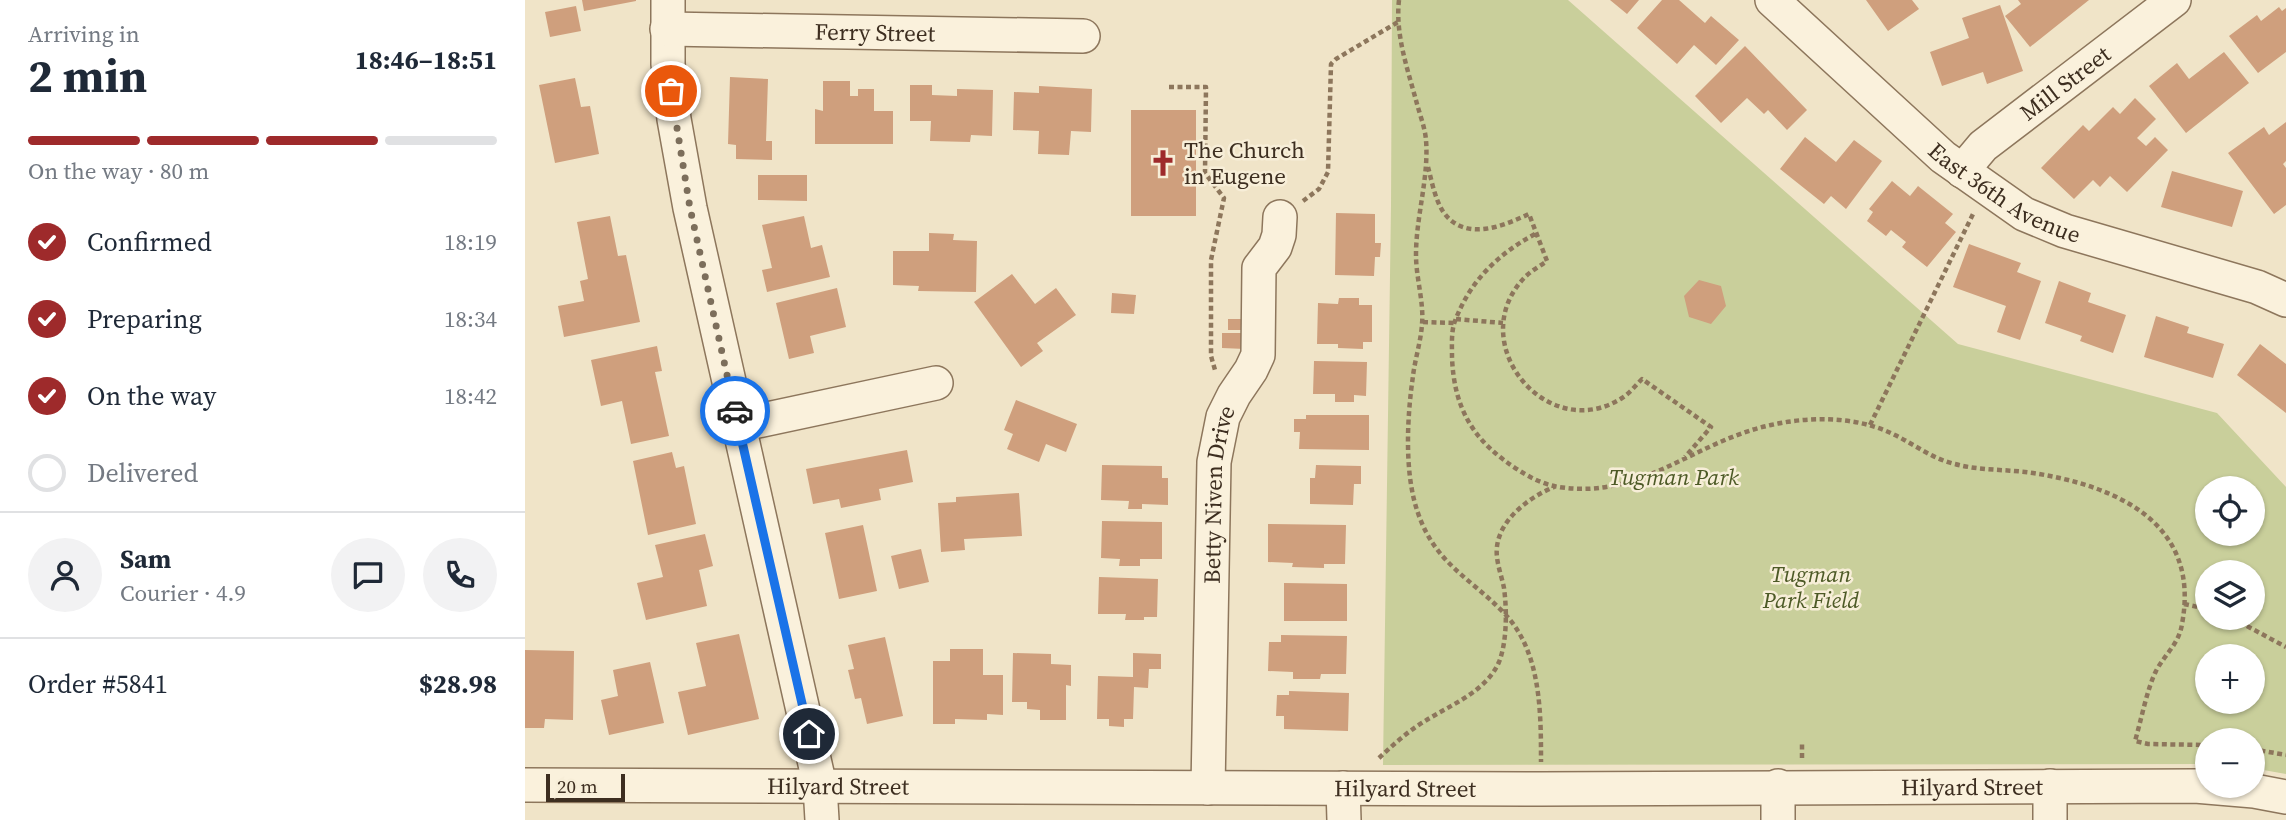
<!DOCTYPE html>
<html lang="en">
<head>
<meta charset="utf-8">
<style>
	body { margin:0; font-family:"Source Serif 4",serif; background:#f2f2f3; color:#1f2937; height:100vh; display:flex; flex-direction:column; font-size:26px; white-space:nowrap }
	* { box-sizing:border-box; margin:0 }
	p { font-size:23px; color:#747a83 }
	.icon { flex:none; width:38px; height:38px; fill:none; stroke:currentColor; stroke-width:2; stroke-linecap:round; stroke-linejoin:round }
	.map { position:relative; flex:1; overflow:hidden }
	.details { display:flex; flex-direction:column; background:#fff; width:525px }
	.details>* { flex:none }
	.tools { position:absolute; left:1670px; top:476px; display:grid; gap:14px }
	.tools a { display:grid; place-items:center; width:70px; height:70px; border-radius:50%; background:#fff; box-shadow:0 2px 5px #0004; font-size:35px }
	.scale { position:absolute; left:21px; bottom:18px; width:79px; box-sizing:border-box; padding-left:7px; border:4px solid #3d2e20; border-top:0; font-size:19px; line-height:24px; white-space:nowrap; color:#3d2e20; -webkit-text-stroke:5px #f7eed8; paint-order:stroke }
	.pin { position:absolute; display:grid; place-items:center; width:60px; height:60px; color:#fff; margin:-30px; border:4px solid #fff; border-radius:50%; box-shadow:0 2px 7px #0007 }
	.courier { position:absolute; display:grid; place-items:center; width:70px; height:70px; margin:-35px; border:5px solid #1a73e8; border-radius:50%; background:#fff; color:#222; box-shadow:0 2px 9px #0007 }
	.head em { font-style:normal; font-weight:700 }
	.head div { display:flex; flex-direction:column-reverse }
	.head { display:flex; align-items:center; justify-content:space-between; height:119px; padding:0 28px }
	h1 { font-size:46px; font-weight:700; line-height:52px }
	.bar { display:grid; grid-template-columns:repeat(4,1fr); gap:10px 7px; align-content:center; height:84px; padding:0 28px }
	.bar i { height:9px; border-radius:5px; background:#e0e1e3 }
	.bar .selected { background:#9e2a2b }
	.bar p { grid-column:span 4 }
	.line { display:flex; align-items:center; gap:18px; padding:0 28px; border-top:2px solid #e0e1e3 }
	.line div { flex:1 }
	.round { display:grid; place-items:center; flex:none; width:74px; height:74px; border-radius:37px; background:#f2f2f3 }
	ol { padding:0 28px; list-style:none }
	li { display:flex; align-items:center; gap:21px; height:77px }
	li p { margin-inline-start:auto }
	li .icon { padding:7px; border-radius:50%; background:#9e2a2b; color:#fff; stroke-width:4 }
	li:last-child { color:#747a83 }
	li i { width:38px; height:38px; border:4px solid #e0e1e3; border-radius:50% }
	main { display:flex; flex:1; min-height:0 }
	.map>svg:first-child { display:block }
	.green { fill:#c9cf9b; fill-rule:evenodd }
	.building { fill:#cf9f7d }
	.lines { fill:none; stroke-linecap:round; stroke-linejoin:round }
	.minor-casing { stroke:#8d765c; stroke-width:36 }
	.path { stroke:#8d765c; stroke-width:4.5; stroke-dasharray:5 3.5; stroke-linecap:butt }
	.minor { stroke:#faf1dc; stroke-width:33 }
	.done { stroke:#7c6e5b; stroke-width:7; stroke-dasharray:0 12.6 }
	.route { stroke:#1a73e8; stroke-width:9 }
	.labels { text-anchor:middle; stroke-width:5; stroke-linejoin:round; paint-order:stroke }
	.street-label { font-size:23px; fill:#3d2e20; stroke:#f7eed8 }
	.poi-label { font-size:23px; fill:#3d2e20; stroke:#f7eed8; text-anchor:start }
	.park-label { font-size:23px; font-style:italic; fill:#4d5a26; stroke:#f7eed8 }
</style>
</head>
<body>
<main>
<section class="details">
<div class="head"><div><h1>2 min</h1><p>Arriving in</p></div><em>18:46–18:51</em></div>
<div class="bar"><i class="selected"></i><i class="selected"></i><i class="selected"></i><i></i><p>On the way · 80 m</p></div>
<ol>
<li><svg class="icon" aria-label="check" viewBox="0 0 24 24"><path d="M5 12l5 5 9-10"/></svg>Confirmed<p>18:19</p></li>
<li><svg class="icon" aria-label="check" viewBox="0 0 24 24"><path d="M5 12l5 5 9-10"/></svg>Preparing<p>18:34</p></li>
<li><svg class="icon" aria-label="check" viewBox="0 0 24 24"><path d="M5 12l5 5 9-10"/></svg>On the way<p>18:42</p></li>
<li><i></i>Delivered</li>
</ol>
<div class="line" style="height:126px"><a class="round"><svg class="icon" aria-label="person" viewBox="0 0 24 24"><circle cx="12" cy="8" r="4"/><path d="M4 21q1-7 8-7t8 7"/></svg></a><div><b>Sam</b><p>Courier · 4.9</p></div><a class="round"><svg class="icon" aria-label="chat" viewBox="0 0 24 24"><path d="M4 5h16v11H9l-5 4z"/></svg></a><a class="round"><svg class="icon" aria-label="phone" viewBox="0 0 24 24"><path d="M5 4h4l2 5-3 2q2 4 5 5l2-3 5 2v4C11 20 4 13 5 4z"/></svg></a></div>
<div class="line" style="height:91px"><div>Order #5841</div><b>$28.98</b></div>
</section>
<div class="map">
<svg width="1761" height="820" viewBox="0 0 1761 820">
	<rect width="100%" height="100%" fill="#f0e4c8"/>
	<path class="green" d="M867 0H1043L1433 344 1692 413 1761 487V774L1727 768V740H1682V764L858 765 866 206ZM1682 488H1727V534H1682ZM1682 572H1727V618H1682ZM1682 656H1727V702H1682Z"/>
	<path class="building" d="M57 0H111V1L59 11Z
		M1085 0H1114L1102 14Z
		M1137 0H1154L1180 23 1186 16 1214 40 1191 65 1169 45 1152 64 1112 28Z
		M1341 0H1387L1394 9 1363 31Z
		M1493 0H1564L1505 47 1480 16 1496 4Z
		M1475 5 1498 71 1462 84 1458 72 1417 86 1405 52 1444 38 1437 18Z
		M51 6 56 31 25 37 20 12Z
		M1754 7 1757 11 1761 8V52L1733 73 1704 36 1732 15 1736 21Z
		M1220 46 1282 110 1262 130 1243 110 1239 114 1222 98 1196 123 1170 96Z
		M1699 52 1724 83 1661 133 1624 86 1652 63 1664 79Z
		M205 77 243 79 241 141H247V160L211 159V145L203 144Z
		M50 78 56 107 65 106 74 154 30 163 14 85Z
		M298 81H325V96H333V89H349V111H368V144H290V109L298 111Z
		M385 85H407V95L432 96V89L468 90 467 136 446 135 445 142 405 141 406 121H385Z
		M514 86 567 89 566 132 546 131 544 155 513 154 514 131 488 130 489 92 514 93Z
		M1610 98 1631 119 1612 138 1621 146 1630 137 1643 150 1602 192 1585 176 1575 187 1568 180 1549 199 1516 168 1558 125 1564 131 1588 107 1595 114Z
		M606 110H671V216H606Z
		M1761 122V161L1758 164 1761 168V205L1749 214 1703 153 1739 127 1744 135Z
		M1280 137 1311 162 1329 140 1357 161 1321 209 1306 196 1299 204 1255 169Z
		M1647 171 1718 191 1707 227 1636 207Z
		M233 175H282V201L233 200Z
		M1367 181 1385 196 1393 186 1428 214 1420 223 1431 232 1402 267 1377 247 1381 242 1366 230 1361 236 1342 221 1348 212 1344 209Z
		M811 213 850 214V243H856L855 257H850L849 276 810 275Z
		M85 216 93 256 101 255 115 322 39 337 33 306 59 301 55 281 63 279 52 222Z
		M279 216 286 248 297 245 305 277 242 292 237 270 247 268 237 225Z
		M404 233 429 234 428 240 452 241 451 292 393 291 394 286 368 285V251H404Z
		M1444 244 1496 263 1492 272 1516 281 1495 340 1472 332 1481 306 1428 287Z
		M487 274 510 304 531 288 551 315 512 343 518 351 496 367 449 302Z
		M1174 280 1196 286 1201 306 1186 324 1164 317 1159 296Z
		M1534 281 1566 293 1563 302 1601 315 1588 353 1555 341 1557 336 1520 323Z
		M312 288 321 327 285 336 289 353 264 359 251 303Z
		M587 293 611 295 609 314 586 313Z
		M814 298H834V305H847V342H838V349L813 348V344H792L793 303 813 304Z
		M1631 316 1664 327 1662 333 1699 344 1688 378 1619 357Z
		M703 319H719V330H703Z
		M697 333H720V349L697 348Z
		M1735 344 1761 364V413L1712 375Z
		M132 346 137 371 130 372 144 436 106 444 97 401 76 406 66 360Z
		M789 361 842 362 841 396 829 395V402H810V394H788Z
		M491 400 552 424 541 452 521 444 514 462 482 449 488 434 479 430Z
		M781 415H844V450L774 449 775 432H769V419H781Z
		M382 450 388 482 354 489 356 500 316 508 314 499 288 504 281 469Z
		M147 452 151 468 159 466 171 524 123 535 108 461Z
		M577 465 637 466V478H643V505L617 504V509H603L604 501 576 500Z
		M791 465 836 466V484H829L828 505 785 504V478H790Z
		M494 493 497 536 439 539 440 550 416 552 413 503 431 502V497Z
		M577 521 637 522V559H615V566H594L595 559 576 558Z
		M743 524 821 525 820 564H799V568L767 567 768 563 743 562Z
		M338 525 352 591 314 599 300 533Z
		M180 534 188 566 174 570 182 606 121 620 112 583 138 577 130 545Z
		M396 549 404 582 374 589 366 556Z
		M574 577 633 579 632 617H619V620H600L601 614H573Z
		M759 583 822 584V621H759Z
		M214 634 234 719 163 735 153 692 181 686 171 643Z
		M756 635 822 636 821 674H796L795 679H768V672L743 671 744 642H756Z
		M360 637 378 716 342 724 336 698 330 699 323 670 329 669 323 645Z
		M425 649H458V675H478V715L462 714V720L430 719V724H408V661H425Z
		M0 650 49 651 48 720 20 719 19 728H0Z
		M488 653 526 654V664L546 665V686L541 685V720H515V710L502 709V702H487Z
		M608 653 636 654V669H624L623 688 609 687 608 719H599V727L584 726V719H572L573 676 608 677Z
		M125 662 139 723 84 735 76 700 93 696 88 670Z
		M764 691 824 693 823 731 759 729V716H751L752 695H764Z"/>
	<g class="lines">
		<defs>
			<g id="minor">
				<path d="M143 0V64L149 119 165 208 295 786 297 820"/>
				<path id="s1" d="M1247 0 1418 157 1499 214 1540 231 1732 287 1761 300"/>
				<path id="s2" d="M142 29 558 36"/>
				<path id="s3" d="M1437 171 1458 146 1649 0"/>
				<path d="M214 425 411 383"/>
				<path id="s4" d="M0 785 1016 789 1670 786 1729 791 1761 797"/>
				<path d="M1253 786V820"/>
				<path d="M1525 786V820"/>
				<path id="s5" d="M683 788 689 462 698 417 709 395 726 370 733 355 734 268 750 247 754 235 755 217"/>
				<path d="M818 788 819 820"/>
			</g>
		</defs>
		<use href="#minor" class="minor-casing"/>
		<path class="path" d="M874 0C870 35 883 70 892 104 895 115 900 128 901 140 904 178 891 216 891 255 891 278 899 302 897 324 896 341 890 359 888 376 882 417 879 474 893 513 910 563 944 577 978 612 1016 650 1016 711 1016 762
			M644 87H681L680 173 699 198 686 260V356L690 370
			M903 167C907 182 910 200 919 213 941 242 978 226 1004 214L1022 261C1015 266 1006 271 1000 277 937 342 1022 446 1097 398 1105 393 1111 385 1117 379L1186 427 1160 457
			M778 201 794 189 803 172 806 64 811 59 873 22
			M1010 234C973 254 945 281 930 321 926 331 927 346 927 357 929 411 950 443 995 471 1006 478 1020 485 1034 487 1116 500 1170 441 1246 425 1286 416 1332 416 1370 435 1390 445 1408 459 1430 464 1455 471 1482 469 1508 473 1592 486 1676 523 1657 624 1654 644 1640 654 1631 671 1622 689 1616 721 1610 741L1623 744 1682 745
			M931 319 978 323
			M898 322 929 323
			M1345 425 1449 212
			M1659 604 1682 609
			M1707 618 1761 647
			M1727 749 1761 755
			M854 758C868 745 883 731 900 721 925 705 961 692 974 662 982 642 982 610 979 588 977 578 973 567 972 557 968 524 1002 498 1029 487
			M1277 758V742"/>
		<use href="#minor" class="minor"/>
	</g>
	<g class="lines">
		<path class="done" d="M146 91 165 208 210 411"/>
		<path class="route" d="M210 411 284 734"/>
	</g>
	<defs>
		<symbol id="church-bare" viewBox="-9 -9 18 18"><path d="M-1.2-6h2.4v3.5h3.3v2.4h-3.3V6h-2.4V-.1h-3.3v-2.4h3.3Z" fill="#9e2a2b" stroke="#f7eed8" stroke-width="2.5" paint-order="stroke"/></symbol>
	</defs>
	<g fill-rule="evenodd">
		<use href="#church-bare" x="619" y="144" width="38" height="38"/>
	</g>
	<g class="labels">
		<g class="street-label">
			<text dy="8" stroke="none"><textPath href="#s2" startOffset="208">Ferry Street</textPath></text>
			<text dy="8" stroke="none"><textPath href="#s3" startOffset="136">Mill Street</textPath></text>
			<text dy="8" stroke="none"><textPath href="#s1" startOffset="304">East 36th Avenue</textPath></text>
			<text dy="8" stroke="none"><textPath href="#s5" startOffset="294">Betty Niven Drive</textPath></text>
			<text dy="8" stroke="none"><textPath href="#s4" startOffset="313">Hilyard Street</textPath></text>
			<text dy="8" stroke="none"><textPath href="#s4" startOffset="1447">Hilyard Street</textPath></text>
			<text dy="8" stroke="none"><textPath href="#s4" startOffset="880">Hilyard Street</textPath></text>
		</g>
		<g class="poi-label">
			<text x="659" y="158">The Church<tspan x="659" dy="26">in Eugene</tspan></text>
		</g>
		<g class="park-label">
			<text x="1149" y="485">Tugman Park</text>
			<text x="1286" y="582">Tugman<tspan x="1286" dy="26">Park Field</tspan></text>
		</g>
	</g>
</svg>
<div class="tools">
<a><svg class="icon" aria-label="locate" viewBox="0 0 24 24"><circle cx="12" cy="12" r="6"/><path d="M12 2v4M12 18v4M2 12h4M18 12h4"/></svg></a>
<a><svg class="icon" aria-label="layers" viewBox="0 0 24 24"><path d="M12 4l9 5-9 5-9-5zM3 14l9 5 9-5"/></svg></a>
<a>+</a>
<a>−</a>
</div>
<div class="scale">20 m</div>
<div class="pin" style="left:146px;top:91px;background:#ea580c"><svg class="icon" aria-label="bag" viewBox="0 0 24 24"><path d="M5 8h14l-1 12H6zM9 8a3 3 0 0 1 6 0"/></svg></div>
<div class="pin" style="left:284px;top:734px;background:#1f2937"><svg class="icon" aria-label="home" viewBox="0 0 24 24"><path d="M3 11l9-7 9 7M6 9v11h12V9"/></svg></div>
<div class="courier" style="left:210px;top:411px"><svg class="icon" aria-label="car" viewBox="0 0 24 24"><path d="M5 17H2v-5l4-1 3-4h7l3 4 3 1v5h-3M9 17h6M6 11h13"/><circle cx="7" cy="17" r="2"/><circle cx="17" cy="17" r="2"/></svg></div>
</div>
</main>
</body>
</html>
